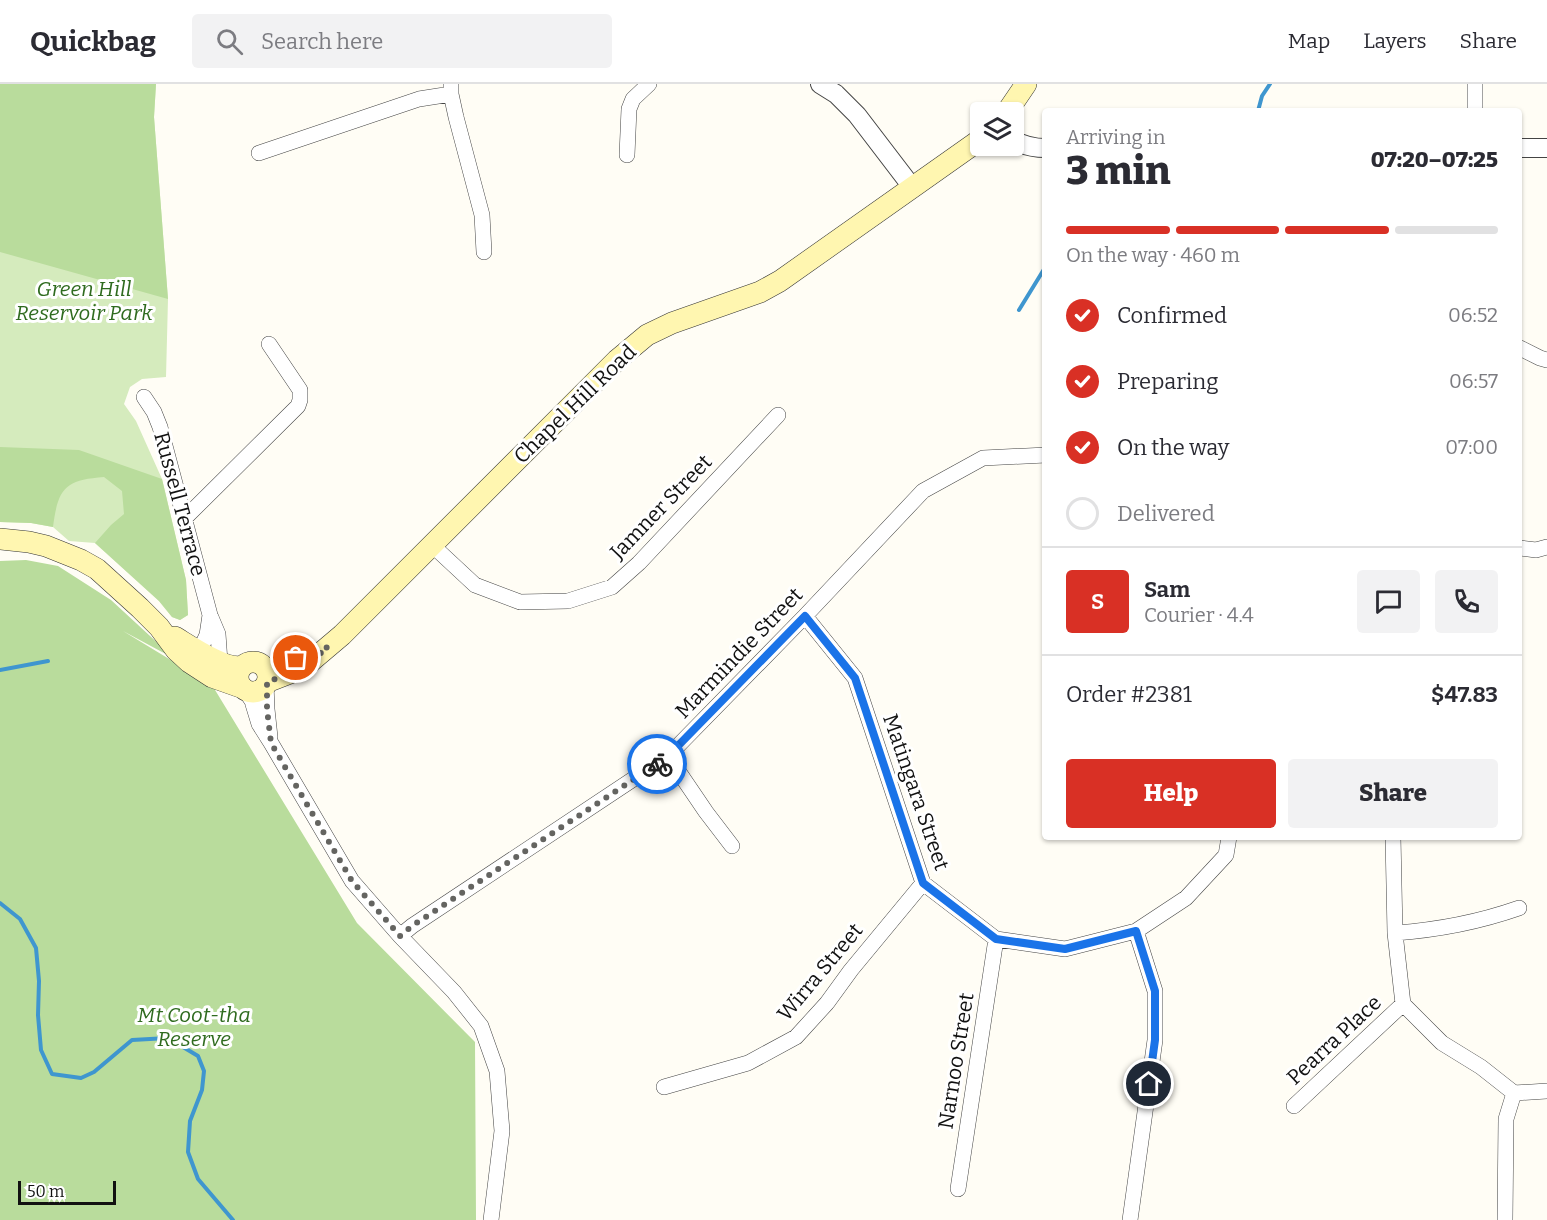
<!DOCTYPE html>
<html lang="en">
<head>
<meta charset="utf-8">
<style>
	body { margin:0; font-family:Bitter,serif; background:#f2f2f3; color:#2b2b33; height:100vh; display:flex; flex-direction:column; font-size:22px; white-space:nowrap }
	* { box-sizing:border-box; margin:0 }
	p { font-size:20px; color:#7c7c81 }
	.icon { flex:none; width:33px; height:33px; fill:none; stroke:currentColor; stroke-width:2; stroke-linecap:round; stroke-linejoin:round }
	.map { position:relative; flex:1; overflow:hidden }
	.side { position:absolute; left:1042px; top:24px; width:480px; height:732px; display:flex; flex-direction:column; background:#fff; border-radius:6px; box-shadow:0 2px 4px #0004 }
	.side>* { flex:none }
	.fabs { position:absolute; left:970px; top:18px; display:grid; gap:12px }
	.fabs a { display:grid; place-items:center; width:54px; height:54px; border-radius:6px; background:#fff; box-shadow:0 2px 4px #0004; font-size:30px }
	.scale { position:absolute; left:18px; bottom:15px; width:98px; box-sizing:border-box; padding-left:6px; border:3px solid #111; border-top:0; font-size:16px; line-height:21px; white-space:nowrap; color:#111; -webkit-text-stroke:4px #fff; paint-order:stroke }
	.pin { position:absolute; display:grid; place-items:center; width:51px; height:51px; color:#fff; margin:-26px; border:3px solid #fff; border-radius:50%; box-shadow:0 2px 6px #0007 }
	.courier { position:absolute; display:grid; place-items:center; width:60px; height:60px; margin:-30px; border:4px solid #1a73e8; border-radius:50%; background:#fff; color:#222; box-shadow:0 2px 8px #0007 }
	.summary em { font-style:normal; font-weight:800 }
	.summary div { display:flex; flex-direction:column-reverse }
	.summary { display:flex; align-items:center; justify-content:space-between; height:102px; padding:0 24px }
	h1 { font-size:39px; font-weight:800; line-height:45px }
	.bar { display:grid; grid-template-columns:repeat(4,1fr); gap:9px 6px; align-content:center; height:72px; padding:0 24px }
	.bar i { height:8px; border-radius:4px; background:#e1e1e2 }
	.bar .active { background:#d93025 }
	.bar p { grid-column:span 4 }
	.line { display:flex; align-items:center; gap:15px; padding:0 24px; border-top:2px solid #e1e1e2 }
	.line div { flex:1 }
	.round { display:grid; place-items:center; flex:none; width:63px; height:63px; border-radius:6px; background:#f2f2f3 }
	ol { padding:0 24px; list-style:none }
	li { display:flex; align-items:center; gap:18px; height:66px }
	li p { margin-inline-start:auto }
	li .icon { padding:6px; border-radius:50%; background:#d93025; color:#fff; stroke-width:4 }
	li:last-child { color:#7c7c81 }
	li i { width:33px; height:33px; border:3px solid #e1e1e2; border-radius:50% }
	.cta { display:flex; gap:12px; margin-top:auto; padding:12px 24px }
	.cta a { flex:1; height:69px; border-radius:6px; background:#d93025; color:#fff; font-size:24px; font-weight:800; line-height:69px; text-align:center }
	.cta a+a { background:#f2f2f3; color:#2b2b33 }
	header { display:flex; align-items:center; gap:36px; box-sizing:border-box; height:84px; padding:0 30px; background:#fff; border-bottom:2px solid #e1e1e2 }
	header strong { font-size:28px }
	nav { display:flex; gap:33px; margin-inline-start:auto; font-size:21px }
	.search { width:420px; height:54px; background:#f2f2f3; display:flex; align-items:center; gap:15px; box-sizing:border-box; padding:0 21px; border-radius:6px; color:#7c7c81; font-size:22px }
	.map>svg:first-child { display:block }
	.green { fill:#d5ebbd }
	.forest { fill:#b9dc9c }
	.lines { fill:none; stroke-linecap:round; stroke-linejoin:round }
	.stream { stroke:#3f96cf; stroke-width:4 }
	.minor-casing { stroke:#444; stroke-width:16 }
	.tertiary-casing { stroke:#444; stroke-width:20 }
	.secondary-casing { stroke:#333; stroke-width:22 }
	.minor { stroke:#fff; stroke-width:15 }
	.tertiary { stroke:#fff; stroke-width:18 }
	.secondary { stroke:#fff6b0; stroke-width:21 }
	.done { stroke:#646461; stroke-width:6; stroke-dasharray:0 10.8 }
	.route { stroke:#1a73e8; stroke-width:8 }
	.labels { text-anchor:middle; stroke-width:6; stroke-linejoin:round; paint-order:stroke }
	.park-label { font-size:21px; font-style:italic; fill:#2f6b1f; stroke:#fff }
	.street-label { font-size:21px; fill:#111; stroke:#fff }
</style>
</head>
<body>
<header>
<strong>Quickbag</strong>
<div class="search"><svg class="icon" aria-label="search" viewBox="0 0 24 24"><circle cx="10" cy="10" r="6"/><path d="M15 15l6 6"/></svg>Search here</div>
<nav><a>Map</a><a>Layers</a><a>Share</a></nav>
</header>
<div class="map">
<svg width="1547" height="1136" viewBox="0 0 1547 1136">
	<rect width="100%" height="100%" fill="#fffdf5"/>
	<path class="green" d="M0 0H156L154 33 168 215 166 293 142 295 130 303 124 320 136 337 162 395 186 496 188 531 180 536 172 533 159 517 95 459 69 457 53 443 31 439 0 438Z"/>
	<path class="forest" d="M0 0H156L154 33 168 215 0 168Z
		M0 363 79 366 162 395 186 496 188 531 180 536 172 533 159 517 95 459 111 441 124 430 122 407 104 393C65 396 58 404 53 443L31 439 0 438Z
		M26 476 58 482 111 516 175 575 123 547 212 601 357 839 475 958 476 1136H0V477Z"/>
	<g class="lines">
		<path class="stream" d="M1258 27 1262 12 1270 0
			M1019 226 1046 182
			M0 586 48 577
			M0 819 20 835 36 864 39 897 38 931 41 966 52 990 81 994 94 988 132 956 168 954 198 972 204 987 202 1006 190 1037 188 1068 198 1095 233 1136"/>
		<defs>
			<path id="minor" d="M451 0V10L456 33 482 131 484 168
				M1475 27V0
				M259 69 419 15 451 10
				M627 71 629 25 633 15 649 0
				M1520 264 1540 274 1547 276
				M144 313 154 328 160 343 210 531 218 550 220 578
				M184 435 298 322 300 316V306L269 260
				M432 461 475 501 520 518 568 517 612 503 639 479 778 331
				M1520 464 1536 466 1547 463
				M805 532 855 594 923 799 996 855 1065 865 1136 847 1186 814 1226 771 1229 753
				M199 568 207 551 210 531
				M266 600 267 625 270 653
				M245 606 252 617 259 640 271 659 352 797 400 852 454 908 481 942 497 987 502 1047 491 1136
				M668 672 706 728 732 762
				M1393 753 1395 849 1403 920 1442 959 1481 983 1514 1009 1547 1007
				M1395 849C1437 846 1479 838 1519 824
				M400 852 412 842 668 672 805 532 923 407 983 374 1046 371
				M664 1003 748 979 796 953 827 919 851 886 923 799
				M1294 1022 1403 920
				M958 1105 996 855
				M1130 1136 1155 956V907L1136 847
				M1505 1136 1506 1035 1514 1009"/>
			<path id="tertiary" d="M820 0 836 10 857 31 912 103
				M1014 56C1024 62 1034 64 1046 64
				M1520 64H1547"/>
			<path id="secondary" d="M1007 28 1026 0
				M0 455 29 458 46 462 81 476 97 485 140 524 159 543 176 566 189 578 212 593 243 604
				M175 553C190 562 226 587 243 582
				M238 593a15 15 0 1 1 30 0a15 15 0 1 1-30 0Z
				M267 598 303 584 342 551 617 276 647 251 672 239 760 208 780 197 981 55"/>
		</defs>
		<use href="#minor" class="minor-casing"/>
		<use href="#tertiary" class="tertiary-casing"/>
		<use href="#secondary" class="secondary-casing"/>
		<use href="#minor" class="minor"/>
		<use href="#tertiary" class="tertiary"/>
		<use href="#secondary" class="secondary"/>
	</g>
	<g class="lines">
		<path class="done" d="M296 574 328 563 300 586 267 598V625L271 659 352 797 400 852 412 842 657 680"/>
		<path class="route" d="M657 680 668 672 805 532 855 594 923 799 996 855 1065 865 1136 847 1155 907V956L1149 1000"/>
	</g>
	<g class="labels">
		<g class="park-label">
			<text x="84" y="212">Green Hill<tspan x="84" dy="24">Reservoir Park</tspan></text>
			<text x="194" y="938">Mt Coot-tha<tspan x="194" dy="24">Reserve</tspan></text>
		</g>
		<g class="street-label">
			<text transform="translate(575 320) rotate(-44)" y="7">Chapel Hill Road</text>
			<text transform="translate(180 420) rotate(75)" y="7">Russell Terrace</text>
			<text transform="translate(661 423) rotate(-46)" y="7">Jamner Street</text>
			<text transform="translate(739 569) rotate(-46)" y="7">Marmindie Street</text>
			<text transform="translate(916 708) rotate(71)" y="7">Matingara Street</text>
			<text transform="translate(820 888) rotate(-50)" y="7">Wirra Street</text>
			<text transform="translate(1334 956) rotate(-43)" y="7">Pearra Place</text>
			<text transform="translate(956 977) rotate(-81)" y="7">Narnoo Street</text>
		</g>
	</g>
</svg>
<div class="fabs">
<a><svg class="icon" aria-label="layers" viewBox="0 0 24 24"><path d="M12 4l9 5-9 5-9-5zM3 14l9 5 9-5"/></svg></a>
</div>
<div class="scale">50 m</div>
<div class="pin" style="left:296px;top:574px;background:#ea580c"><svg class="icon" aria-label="bag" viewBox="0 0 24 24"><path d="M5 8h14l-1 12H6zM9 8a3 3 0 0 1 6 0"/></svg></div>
<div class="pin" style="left:1149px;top:1000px;background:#1f2937"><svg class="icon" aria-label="home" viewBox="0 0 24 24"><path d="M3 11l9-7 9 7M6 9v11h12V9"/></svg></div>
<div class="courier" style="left:657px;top:680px"><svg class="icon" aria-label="bike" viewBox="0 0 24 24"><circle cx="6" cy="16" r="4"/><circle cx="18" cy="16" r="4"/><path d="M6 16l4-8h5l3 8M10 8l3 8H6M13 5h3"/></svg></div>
<section class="side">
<div class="summary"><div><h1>3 min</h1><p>Arriving in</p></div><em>07:20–07:25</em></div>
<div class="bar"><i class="active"></i><i class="active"></i><i class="active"></i><i></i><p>On the way · 460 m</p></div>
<ol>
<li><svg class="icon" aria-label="check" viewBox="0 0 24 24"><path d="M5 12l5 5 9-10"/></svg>Confirmed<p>06:52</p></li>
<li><svg class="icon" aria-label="check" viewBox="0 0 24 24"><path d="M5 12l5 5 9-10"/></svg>Preparing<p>06:57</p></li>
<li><svg class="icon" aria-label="check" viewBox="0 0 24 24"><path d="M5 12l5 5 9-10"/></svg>On the way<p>07:00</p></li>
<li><i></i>Delivered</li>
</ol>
<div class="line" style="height:108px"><b class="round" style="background:#d93025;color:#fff">S</b><div><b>Sam</b><p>Courier · 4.4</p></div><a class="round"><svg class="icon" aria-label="chat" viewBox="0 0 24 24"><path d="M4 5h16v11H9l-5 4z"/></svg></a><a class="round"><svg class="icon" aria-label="phone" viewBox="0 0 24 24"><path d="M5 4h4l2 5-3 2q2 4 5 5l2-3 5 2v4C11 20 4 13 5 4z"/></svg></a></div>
<div class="line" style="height:78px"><div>Order #2381</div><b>$47.83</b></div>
<div class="cta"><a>Help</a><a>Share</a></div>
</section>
</div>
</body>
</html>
